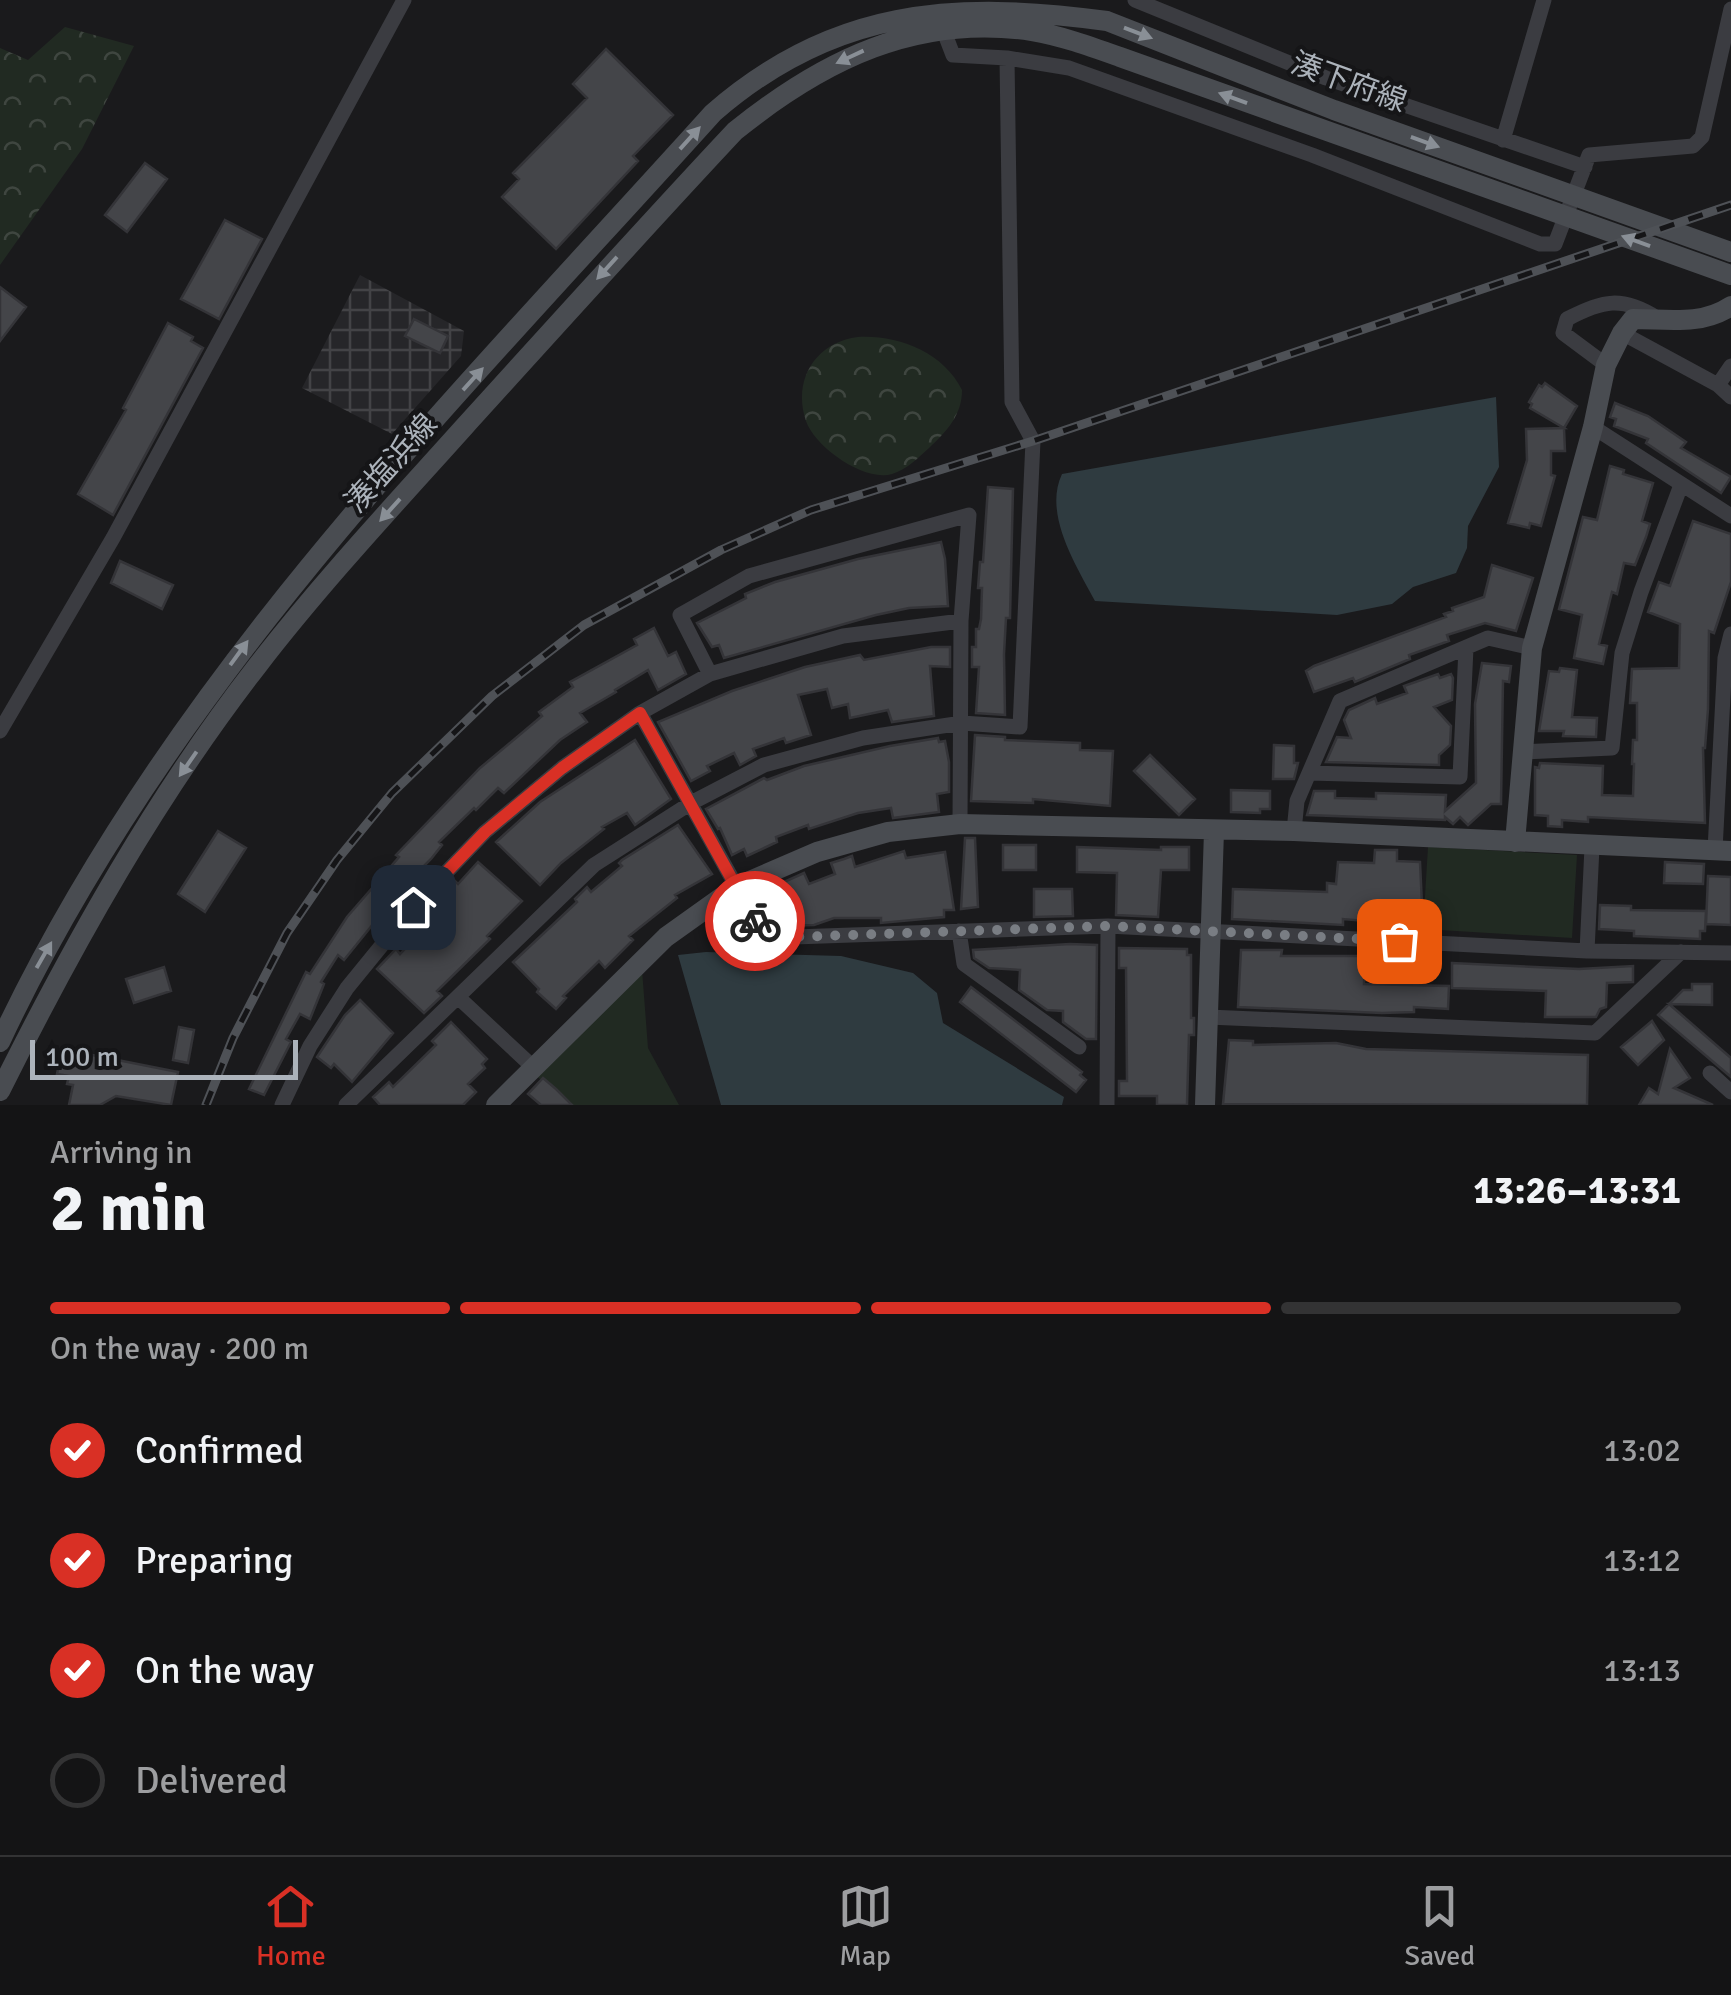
<!DOCTYPE html>
<html lang="en">
<head>
<meta charset="utf-8">
<style>
	body { margin:0; font-family:Signika,"Noto Sans JP",sans-serif; background:#1d1d1e; color:#f1f3f6; height:100vh; display:flex; flex-direction:column; font-size:38px; white-space:nowrap }
	* { box-sizing:border-box; margin:0 }
	p { font-size:32px; color:#9d9ea0 }
	.icon { flex:none; width:55px; height:55px; fill:none; stroke:currentColor; stroke-width:2; stroke-linecap:round; stroke-linejoin:round }
	.map { position:relative; height:1105px; overflow:hidden }
	.sheet { display:flex; flex-direction:column; background:#141415; flex:1 }
	.sheet>* { flex:none }
	.scale { position:absolute; left:30px; bottom:25px; width:268px; box-sizing:border-box; padding-left:10px; border:5px solid #acb3bb; border-top:0; font-size:28px; line-height:35px; white-space:nowrap; color:#acb3bb; -webkit-text-stroke:8px #151517; paint-order:stroke }
	.pin { position:absolute; display:grid; place-items:center; width:85px; height:85px; color:#fff; margin:-42px; border-radius:20px; box-shadow:0 5px 15px #0006 }
	.courier { position:absolute; display:grid; place-items:center; width:100px; height:100px; margin:-50px; border:8px solid #d93025; border-radius:50%; background:#fff; color:#222; box-shadow:0 2px 12px #0007 }
	.overview em { font-style:normal; font-weight:800 }
	.overview div { display:flex; flex-direction:column-reverse }
	.overview { display:flex; align-items:center; justify-content:space-between; height:170px; padding:0 50px }
	h1 { font-size:65px; font-weight:800; line-height:75px }
	.bar { display:grid; grid-template-columns:repeat(4,1fr); gap:15px 10px; align-content:center; height:120px; padding:0 50px }
	.bar i { height:12px; border-radius:8px; background:#333334 }
	.bar .on { background:#d93025 }
	.bar p { grid-column:span 4 }
	ol { padding:0 50px; list-style:none }
	li { display:flex; align-items:center; gap:30px; height:110px }
	li p { margin-inline-start:auto }
	li .icon { padding:10px; border-radius:50%; background:#d93025; color:#fff; stroke-width:4 }
	li:last-child { color:#9d9ea0 }
	li i { width:55px; height:55px; border:5px solid #333334; border-radius:50% }
	.tab-bar { display:flex; justify-content:space-around; align-items:center; height:140px; border-top:2px solid #333334; background:#141415; font-size:28px; color:#9d9ea0 }
	.tab-bar a { display:grid; justify-items:center; gap:5px }
	.tab-bar .on { color:#d93025 }
	.map>svg:first-child { display:block }
	.industrial { fill:url(#industrial-grid) }
	.forest { fill:url(#forest-crowns) }
	.park { fill:#212a22 }
	.water { fill:#2f3b40 }
	.building { fill:#444549; stroke:#343438; stroke-width:2.5 }
	.lines { fill:none; stroke-linecap:round; stroke-linejoin:round }
	.street { stroke:#3b3c41; stroke-width:15 }
	.secondary { stroke:#494c51; stroke-width:20 }
	.rail-casing { stroke:#4e5156; stroke-width:9 }
	.rail { stroke:#151517; stroke-width:5; stroke-dasharray:15; stroke-linecap:butt }
	.oneway { fill:#898f96 }
	.done { stroke:#797d83; stroke-width:10; stroke-dasharray:0 18 }
	.route { stroke:#d93025; stroke-width:12 }
	.labels { text-anchor:middle; stroke-width:8; stroke-linejoin:round; paint-order:stroke }
	.street-label { font-size:30px; fill:#acb3bb; stroke:#151517 }
</style>
</head>
<body>
<div class="map">
<svg width="1731" height="1105" viewBox="0 0 1731 1105">
	<defs>
		<pattern id="industrial-grid" width="8" height="8" patternUnits="userSpaceOnUse" patternTransform="scale(2.5)"><rect width="8" height="8" fill="#262629"/><path d="M0 4h8M4 0v8" fill="none" stroke="#434346"/></pattern>
		<pattern id="forest-crowns" width="20" height="18" patternUnits="userSpaceOnUse" patternTransform="scale(2.5)"><rect width="20" height="18" fill="#212a22"/><path d="M2 6a3 3 0 1 1 6 0M12 15a3 3 0 1 1 6 0" fill="none" stroke="#3f4640"/></pattern>
	</defs>
	<rect width="100%" height="100%" fill="#1a1a1c"/>
	<path class="industrial" d="M360 275 464 331 461 356 392 434 302 388Z"/>
	<path class="forest" d="M65 27 134 46 82 149 0 265V48L28 60Z
		M858 337C898 335 943 352 962 390 962 415 947 431 929 448 919 457 906 470 892 474 864 482 815 447 806 421 792 380 816 342 858 337Z"/>
	<path class="park" d="M1428 847 1577 855 1572 938 1423 929Z
		M641 957 648 1048 679 1105H568L528 1068Z"/>
	<path class="water" d="M1496 397 1499 467 1468 526 1467 548 1456 573 1413 587 1392 604 1337 615 1095 601C1076 565 1043 514 1062 474Z
		M706 952 841 956 913 973 937 993 943 1023 1064 1097 1062 1105H721L678 955Z"/>
	<path class="building" d="M606 49 673 115 633 156 638 161 556 249 502 197 519 179 513 173 587 98 573 84Z
		M145 163 167 179 127 232 105 215Z
		M225 220 262 239 219 319 181 299Z
		M0 287 26 307 0 341Z
		M414 319 448 336 440 353 405 336Z
		M168 323 193 337 191 341 203 348 113 515 78 494 126 410 123 408Z
		M1545 383 1577 406 1564 428 1565 451H1551V475L1555 476 1541 526 1530 523 1529 528 1508 523 1527 460 1526 429 1564 428 1530 408 1532 404 1529 402 1539 385 1542 387Z
		M1615 403 1648 416 1686 442 1681 448 1731 477 1721 493 1646 443 1648 439 1614 426 1616 419 1610 417Z
		M1610 466 1624 470 1623 474 1653 483 1642 521 1650 524 1646 537 1635 565 1624 563 1617 594 1612 592 1599 644 1607 646 1603 664 1574 658 1582 615 1559 609 1583 517 1597 520Z
		M988 487 1013 489 1010 618H1006L1004 654 1005 715 976 713 979 667H972V647H976V629H979L981 619 982 588H978L980 562H983Z
		M1693 521 1731 534V582L1714 633 1709 631 1708 709 1705 748H1703L1705 823 1588 817V822L1562 820V827L1548 826V816L1535 815V767L1539 768 1540 763 1603 766 1602 795 1633 796 1634 764H1632L1633 740H1637V703H1630L1632 669 1679 668 1680 624 1648 612 1659 582 1670 586Z
		M941 542 945 559 948 606 909 608 876 615 724 658 719 645 712 647 697 623 746 598 745 594 775 582 858 559Z
		M120 561 173 585 162 609 111 583Z
		M1492 565 1533 578 1516 631 1485 623 1447 635 1449 641 1409 655 1410 659 1355 682 1353 678 1314 692 1306 671 1314 666 1446 617 1444 614 1453 611 1452 608 1484 597Z
		M654 628 668 656 676 652 686 674 658 690 648 670 615 690 616 692 580 713 587 722 560 740 504 793 498 788 476 810 474 808 439 842 442 845 431 859 384 906 386 908 344 960 338 955 321 982 324 984 310 1019 300 1014 286 1039 291 1042 264 1095 249 1089 306 972 310 974 347 917 399 857 396 855 480 768 542 716 539 712 573 687 570 682 637 645 634 639Z
		M931 647H950V667L930 666 934 716 892 722 888 710 850 718 848 704 832 708 827 689 798 695 811 735 786 743 784 738 753 749 756 756 740 765 734 753 707 766 710 771 691 781 658 722 732 691 805 667 860 655 864 660Z
		M1482 663 1511 666 1509 682 1503 681 1501 804H1491L1468 825 1460 817 1453 824 1445 817V820L1307 815 1314 791H1335V798L1376 799V793L1446 795 1445 811 1476 783 1475 704Z
		M1560 668 1577 670 1572 717 1597 718 1596 737 1563 736 1564 731H1539L1549 671 1559 672Z
		M1438 674 1440 678 1451 674 1453 678 1452 700 1434 707 1451 726 1450 745 1439 755V765L1326 762 1337 737 1351 738 1344 720 1349 710 1375 698 1377 704 1407 693 1404 686Z
		M975 735 1005 737V740L1080 743V750L1113 751 1110 806 1033 799V803L971 801Z
		M938 738 939 742 945 741 949 762V792L937 794 939 812 893 818 891 808 858 813 809 829 808 825 776 837 777 842 747 856 744 849 732 855 720 828 718 829 706 809 764 778 767 780 804 766 890 746Z
		M635 740 671 799 635 825 627 813 602 827 604 829 561 863 540 885 496 842 540 802Z
		M1274 745 1294 746V763H1298L1294 779H1273Z
		M1150 755 1195 799 1179 815 1134 771Z
		M1231 790 1270 791V809H1260V813L1231 812Z
		M678 825 712 874 675 895 677 898 629 936 633 940 605 968 599 961 563 996 566 998 556 1009 537 992 539 989 513 962 577 902 575 899 587 887 591 892 622 866 619 863 622 860Z
		M218 831 246 848 205 912 178 894Z
		M965 838H975L978 907 961 909Z
		M1003 845H1036V870H1003Z
		M1077 847 1161 850V847H1189V870H1161L1158 917 1116 915 1117 873 1077 872Z
		M1375 850H1397V861L1420 862 1423 926 1343 919V925L1232 919 1233 889 1327 892V883L1336 884 1338 862 1374 863Z
		M904 851 906 858 945 852 954 910H944V917L881 923V918H834L814 925 781 926V910L766 916 755 895 804 873 809 884 835 874 831 863 844 859 852 856 855 867Z
		M478 862 522 901 487 936 490 939 437 991 442 996 424 1013 377 969 396 949 400 954 428 924 419 917 454 880 458 884Z
		M1665 862 1704 864 1703 884 1664 883Z
		M1708 876 1731 877V925L1706 924Z
		M1034 889H1072L1073 916 1034 917Z
		M1600 905 1631 906V910L1706 911 1705 931H1700V939L1634 936V931L1599 929Z
		M1070 944 1097 945 1096 1039H1086L1063 1022V1011L1047 1010 1019 990 1020 970 989 968 974 958 973 950Z
		M1119 948 1187 949V955H1191V1018H1194V1035H1189L1187 1105H1157V1096H1119V1081H1127L1126 968H1119Z
		M1241 950H1282L1281 956H1365L1364 984 1449 986 1448 1009 1414 1007V1012L1382 1013 1238 1007Z
		M1452 963 1579 969 1633 966V982L1607 983 1606 1007 1600 1009 1596 1017H1545L1546 991 1452 988Z
		M164 967 171 991 134 1003 126 979Z
		M1692 984H1712V1005L1669 1004 1731 1058V1077L1658 1015 1683 990H1692Z
		M971 987 1082 1072 1080 1075 1086 1080 1076 1092 960 1002Z
		M360 1000 393 1033 352 1082 334 1064 331 1068 317 1057 345 1015Z
		M1652 1021 1664 1040 1638 1065 1621 1047Z
		M451 1022 487 1059 482 1064 485 1068 468 1084 476 1092 463 1105H380L373 1097 389 1082 393 1087 436 1045 432 1041Z
		M179 1027 194 1030 188 1063 173 1060Z
		M1229 1040 1253 1041V1045L1336 1043 1366 1049 1588 1055 1587 1105 1223 1104Z
		M62 1049 178 1072 171 1105 116 1096 100 1105H69L73 1085 67 1084 69 1076 57 1074Z
		M1670 1049 1690 1078 1674 1088 1713 1105H1639L1649 1088 1658 1094Z
		M543 1078 556 1089 572 1105H541L528 1094Z"/>
	<g class="lines">
		<path class="street" d="M1135 0 1326 78 1585 167
			M943 29 953 55 1007 58 1069 68 1312 155 1540 244H1555L1589 155 1693 146 1702 137 1731 9
			M1503 140 1544 0
			M1622 333 1718 385 1731 397
			M1606 365 1563 333 1567 319C1603 300 1622 296 1657 318
			M1718 385 1731 366
			M1593 427 1731 516
			M710 674 680 615 749 576 969 515 961 621 960 824
			M640 713 765 938 1108 926 1587 951 1731 953
			M0 731 113 538 404 0
			M1521 752 1612 748 1622 653 1641 592 1681 485
			M1309 773 1460 777 1466 648
			M1294 831 1297 801 1340 701 1488 638 1532 648
			M1715 850 1725 658 1731 634
			M959 931 964 964 1079 1047
			M1587 951 1592 847
			M459 998 533 1067
			M1208 1017 1595 1033 1681 952
			M1710 1073 1731 1092
			M282 1105 310 1046 347 988 413 907 485 832 562 768 640 713 710 674 843 636 961 621
			M346 1105 594 865 691 803 764 765 863 738 962 723 1020 727 1033 441 1012 402 1007 58
			M1107 1105 1108 926"/>
		<path class="secondary" d="M1515 842 1532 648 1593 427 1606 365 1622 333 1633 319C1667 319 1701 326 1731 306
			M0 1042C168 683 451 404 713 113 832 9 953 0 1107 21L1334 110 1731 252
			M0 1091C74 943 156 796 258 665 322 582 395 504 465 426 555 327 644 228 735 131 823 60 916 14 1032 31 1062 36 1092 47 1120 57L1731 275
			M496 1105 666 937 736 887 817 852 888 832 960 824 1294 831 1731 851
			M1205 1105 1214 831"/>
		<defs>
			<path id="rail" d="M206 1105 233 1038 287 933 337 860 392 793 492 696 584 625 721 550 811 510 1033 441 1731 205"/>
		</defs>
		<use href="#rail" class="rail-casing"/>
		<use href="#rail" class="rail"/>
	</g>
	<defs><path id="oneway-solid" d="M-6-.8H1V-3.2L6.5 0L1 3.2V.8H-6Z" transform="scale(2.5)"/></defs>
	<g class="oneway">
		<use href="#oneway-solid" transform="translate(1138 33) rotate(21)"/>
		<use href="#oneway-solid" transform="translate(850 57) rotate(155)"/>
		<use href="#oneway-solid" transform="translate(1233 98) rotate(-160)"/>
		<use href="#oneway-solid" transform="translate(690 138) rotate(-48)"/>
		<use href="#oneway-solid" transform="translate(1425 142) rotate(20)"/>
		<use href="#oneway-solid" transform="translate(1636 241) rotate(-160)"/>
		<use href="#oneway-solid" transform="translate(607 268) rotate(132)"/>
		<use href="#oneway-solid" transform="translate(473 379) rotate(-48)"/>
		<use href="#oneway-solid" transform="translate(390 510) rotate(132)"/>
		<use href="#oneway-solid" transform="translate(239 653) rotate(-54)"/>
		<use href="#oneway-solid" transform="translate(188 764) rotate(125)"/>
		<use href="#oneway-solid" transform="translate(44 955) rotate(-60)"/>
	</g>
	<g class="lines">
		<path class="done" d="M755 921 765 938 1108 926 1399 941"/>
		<path class="route" d="M413 907 485 832 562 768 640 713 755 921"/>
	</g>
	<g class="labels">
		<g class="street-label">
			<text transform="translate(1349 82) rotate(20)" y="10">湊下府線</text>
			<text transform="translate(391 463) rotate(-48)" y="10">湊塩浜線</text>
		</g>
	</g>
</svg>
<div class="scale">100 m</div>
<div class="pin" style="left:1399px;top:941px;background:#ea580c"><svg class="icon" aria-label="bag" viewBox="0 0 24 24"><path d="M5 8h14l-1 12H6zM9 8a3 3 0 0 1 6 0"/></svg></div>
<div class="pin" style="left:413px;top:907px;background:#1f2937"><svg class="icon" aria-label="home" viewBox="0 0 24 24"><path d="M3 11l9-7 9 7M6 9v11h12V9"/></svg></div>
<div class="courier" style="left:755px;top:921px"><svg class="icon" aria-label="bike" viewBox="0 0 24 24"><circle cx="6" cy="16" r="4"/><circle cx="18" cy="16" r="4"/><path d="M6 16l4-8h5l3 8M10 8l3 8H6M13 5h3"/></svg></div>
</div>
<section class="sheet">
<div class="overview"><div><h1>2 min</h1><p>Arriving in</p></div><em>13:26–13:31</em></div>
<div class="bar"><i class="on"></i><i class="on"></i><i class="on"></i><i></i><p>On the way · 200 m</p></div>
<ol>
<li><svg class="icon" aria-label="check" viewBox="0 0 24 24"><path d="M5 12l5 5 9-10"/></svg>Confirmed<p>13:02</p></li>
<li><svg class="icon" aria-label="check" viewBox="0 0 24 24"><path d="M5 12l5 5 9-10"/></svg>Preparing<p>13:12</p></li>
<li><svg class="icon" aria-label="check" viewBox="0 0 24 24"><path d="M5 12l5 5 9-10"/></svg>On the way<p>13:13</p></li>
<li><i></i>Delivered</li>
</ol>
</section>
<nav class="tab-bar">
<a class="on"><svg class="icon" aria-label="home" viewBox="0 0 24 24"><path d="M3 11l9-7 9 7M6 9v11h12V9"/></svg>Home</a>
<a><svg class="icon" aria-label="map" viewBox="0 0 24 24"><path d="M3 6l6-2 6 2 6-2v14l-6 2-6-2-6 2zM9 4v14M15 6v14"/></svg>Map</a>
<a><svg class="icon" aria-label="saved" viewBox="0 0 24 24"><path d="M7 4h10v16l-5-4-5 4z"/></svg>Saved</a>
</nav>
</body>
</html>
